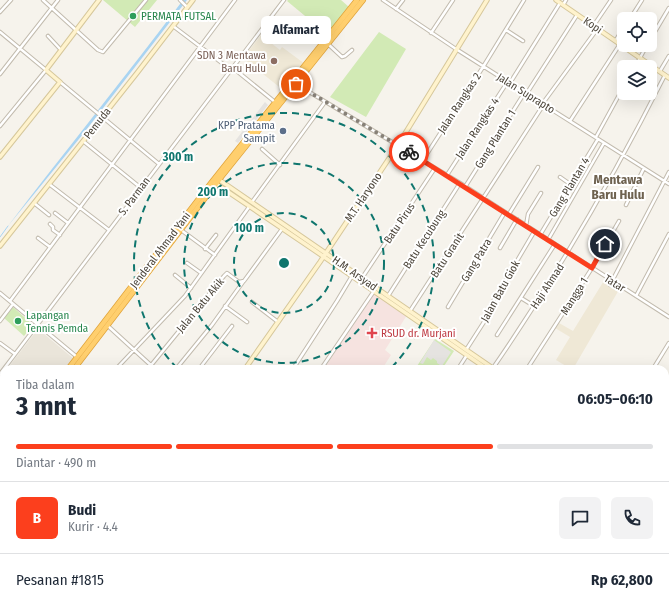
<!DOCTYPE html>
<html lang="id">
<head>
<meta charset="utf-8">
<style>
	body { margin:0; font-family:"Fira Sans Condensed",sans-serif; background:#f2f2f3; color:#1f2937; height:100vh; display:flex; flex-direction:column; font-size:15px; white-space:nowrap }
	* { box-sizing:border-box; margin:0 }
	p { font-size:13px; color:#747a83 }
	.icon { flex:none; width:22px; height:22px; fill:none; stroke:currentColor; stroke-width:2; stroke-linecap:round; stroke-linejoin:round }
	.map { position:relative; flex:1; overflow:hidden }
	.sheet { position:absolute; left:0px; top:365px; width:669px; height:248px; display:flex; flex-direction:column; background:#fff; border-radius:12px 12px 0 0; box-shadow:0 4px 16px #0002 }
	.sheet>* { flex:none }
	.tools { position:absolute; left:617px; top:12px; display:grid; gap:8px }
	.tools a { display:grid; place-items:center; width:40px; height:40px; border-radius:6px; background:#fff; box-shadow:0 4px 16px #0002; font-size:20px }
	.pin { position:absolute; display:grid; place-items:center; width:34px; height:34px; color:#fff; margin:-17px; border:2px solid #fff; border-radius:50%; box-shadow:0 1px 4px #0007 }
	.courier { position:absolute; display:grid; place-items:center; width:40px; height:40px; margin:-20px; border:3px solid #fc3f1d; border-radius:50%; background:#fff; color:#222; box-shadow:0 1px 5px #0007 }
	.bubble { position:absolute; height:28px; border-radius:6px; background:#fff; box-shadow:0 4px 16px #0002; font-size:13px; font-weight:700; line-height:28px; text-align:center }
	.head em { font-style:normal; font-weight:700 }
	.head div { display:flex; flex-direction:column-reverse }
	.head { display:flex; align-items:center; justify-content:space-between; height:68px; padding:0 16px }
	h1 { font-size:26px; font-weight:700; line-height:30px }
	.bar { display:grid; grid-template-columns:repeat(4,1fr); gap:6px 4px; align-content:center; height:48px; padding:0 16px }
	.bar i { height:5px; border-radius:3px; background:#e0e1e3 }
	.bar .on { background:#fc3f1d }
	.bar p { grid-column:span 4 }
	.line { display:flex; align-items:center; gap:10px; padding:0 16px; border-top:1px solid #e0e1e3 }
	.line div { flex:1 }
	.round { display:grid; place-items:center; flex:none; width:42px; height:42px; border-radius:6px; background:#f2f2f3 }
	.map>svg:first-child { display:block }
	.residential { fill:#eae5da }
	.education { fill:#efe8d6 }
	.medical { fill:#f6e3e0 }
	.green { fill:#d2eab5 }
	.parking { fill:#e5e3e0 }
	.water { fill:#a9d4f2 }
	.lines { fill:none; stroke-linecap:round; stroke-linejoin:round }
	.stream { stroke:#a9d4f2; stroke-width:1 }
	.street-casing { stroke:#c2bbae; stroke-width:4.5 }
	.secondary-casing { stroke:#d6c79b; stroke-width:5.5 }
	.highway-casing { stroke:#e0a43c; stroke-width:6 }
	.street { stroke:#fff; stroke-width:2.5 }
	.secondary { stroke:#fff3cd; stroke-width:3.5 }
	.highway { stroke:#ffcf6e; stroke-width:4.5 }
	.done { stroke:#878178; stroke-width:4; stroke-dasharray:0 7.2 }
	.route { stroke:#fc3f1d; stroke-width:5 }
	.ring { fill:none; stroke:#0f766e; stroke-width:2; stroke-dasharray:7 5 }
	.leisure-dot { fill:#2e9e5b; stroke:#fff; stroke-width:1.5 }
	.education-dot { fill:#8d6e63; stroke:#fff; stroke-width:1.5 }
	.service-dot { fill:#5c6f8a; stroke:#fff; stroke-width:1.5 }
	.health-dot { fill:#e0444e; stroke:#fff; stroke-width:1.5 }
	.labels { text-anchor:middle; stroke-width:4; stroke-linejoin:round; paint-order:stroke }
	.leisure-label { font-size:11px; fill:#27864d; stroke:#fff; text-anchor:start }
	.street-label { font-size:11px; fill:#4b4439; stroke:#fff }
	.education-label { font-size:11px; fill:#785e54; stroke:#fff; text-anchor:end }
	.service-label { font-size:11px; fill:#4e5e75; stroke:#fff; text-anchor:end }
	.health-label { font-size:11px; fill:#be3a42; stroke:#fff; text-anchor:start }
	.quarter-label { font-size:13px; font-weight:bold; fill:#6e6250; stroke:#fff }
	.centre { fill:#0f766e; stroke:#fff; stroke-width:2 }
	.ring-label { font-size:12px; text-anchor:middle; font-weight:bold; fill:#0f766e; stroke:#fff; stroke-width:4; stroke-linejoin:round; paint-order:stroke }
</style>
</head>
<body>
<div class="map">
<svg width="669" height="613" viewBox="0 0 669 613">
	<rect width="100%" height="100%" fill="#f6f3ec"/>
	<path class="residential" d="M38 329 74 359 66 369H7Z"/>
	<path class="education" d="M261 35 280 50 282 47 305 64 283 90 243 58Z
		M605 279 620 288 573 369H571L556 360 570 337 555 328 559 323 573 331Z"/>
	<path class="medical" d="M375 292 407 315 385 350 391 355 382 369H324Z"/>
	<path class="green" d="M103 0H157L135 27Z
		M288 0H341L349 7 328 35 287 1Z
		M379 32 406 49 366 117 330 97Z
		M13 307 33 325 24 336 4 318Z
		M435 339 454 351 442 369H415Z"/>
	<path class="parking" d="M265 102 268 105 238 143 235 141Z
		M434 340 451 352 440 369H438L440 365 437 363V361L433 358 431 360 427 357 423 364 420 363Z"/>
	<path class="water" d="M183 0H187L83 134 8 226C66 150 126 76 183 0Z"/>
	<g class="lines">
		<path class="stream" d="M0 237 8 226"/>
		<defs>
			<path id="street" d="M43 0 98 50 103 52 146 0
				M180 0 187 7
				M383 0 456 49 669 184
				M563 5 566 0
				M396 9 403 0
				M0 12 11 0
				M630 19 642 0
				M594 25 611 0
				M173 26 231 70
				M506 30 523 41
				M0 32 46 70 0 126
				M431 33 453 0
				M48 36 61 50
				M616 40 624 27
				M650 40 669 8
				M328 44 342 57 345 56 352 50
				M635 67 647 45
				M233 68 275 102
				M660 71 669 56
				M0 74 58 0
				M60 82 159 164
				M510 83 560 3
				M296 84 460 183 669 317
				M527 93 577 15
				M543 103 598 28
				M570 121 620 44
				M596 137 624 86
				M83 141 141 188
				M262 149 280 165
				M423 160 483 67 524 0
				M447 175 508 81
				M560 177 570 184
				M49 184 109 230
				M465 187 525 92
				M252 202 325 102
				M34 203 49 215
				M626 205 644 168
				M55 213 68 223
				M509 214 538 167
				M50 224 53 227V230L60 235
				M526 226 528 214 541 193
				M181 230 215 255
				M540 235 598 139
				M38 238 50 247
				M548 240 604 143
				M500 248 517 219
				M205 249 216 235
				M187 263 201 273
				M175 275 191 288
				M362 278 435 168
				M610 285 669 172
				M0 293 77 357
				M388 296 460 183
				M636 296 669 234
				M521 298 534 306
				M10 301 235 0
				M252 302 278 322
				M225 306 247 322
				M448 307 505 212
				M410 311 544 104
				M0 321 13 304
				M108 326 155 369
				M497 335 555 244
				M0 343 15 354
				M466 350 491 311V305L534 232
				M493 368C557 275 614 176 665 75
				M116 369 185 296 249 207
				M148 369 224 276 227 273 239 282 244 281 282 229
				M176 369 212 325 243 282
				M199 369 232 326
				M293 369 337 301 352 276
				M321 369 374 291
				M458 369 467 355
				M527 369 592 268 619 221
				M653 369 669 343
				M0 374 284 0
				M665 388 669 382
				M0 473 4 477
				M665 566 669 561
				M0 604 4 607
				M8 609 14 613
				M253 609 257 613
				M541 609 545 613
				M637 610 645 613
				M470 611 476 613
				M60 613 63 609
				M146 613 148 609
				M303 613 305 609
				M384 613 387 609
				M437 613 439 609
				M480 613 485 609
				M576 613 580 609
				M608 613 612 609"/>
			<path id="secondary" d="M556 0 669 78
				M0 157 60 82 46 70 99 0
				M218 179 494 369
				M215 183 314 250 487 369
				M0 246 137 73 193 0
				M245 369 320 262 398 145 487 0
				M665 435 669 430
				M665 486 669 489
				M665 492 669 494
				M0 541 4 543
				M104 609 109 613
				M534 613 538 609"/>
			<path id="highway" d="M68 369 211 183 357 0
				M74 369 222 176 363 0
				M0 457 4 452
				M0 465 4 460"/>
		</defs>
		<use href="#street" class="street-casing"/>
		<use href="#secondary" class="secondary-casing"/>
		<use href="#highway" class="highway-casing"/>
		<use href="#street" class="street"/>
		<use href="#secondary" class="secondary"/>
		<use href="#highway" class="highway"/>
	</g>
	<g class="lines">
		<path class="done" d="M296 84 409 152"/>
		<path class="route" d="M409 152 592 268 605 244"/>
	</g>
	<g class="ring">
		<circle cx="284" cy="263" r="50"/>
		<circle cx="284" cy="263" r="100"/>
		<path d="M177 368A150 150 0 1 1 391 368"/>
	</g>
	<g class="leisure-dot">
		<circle cx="133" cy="16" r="4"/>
		<circle cx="18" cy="321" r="4"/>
	</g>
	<circle class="education-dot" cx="274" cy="61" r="4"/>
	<circle class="service-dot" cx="283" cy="131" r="4"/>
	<path class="health-dot" d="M370 327h4v4h4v4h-4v4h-4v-4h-4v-4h4z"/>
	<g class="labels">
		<g class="leisure-label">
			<text x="141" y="20">PERMATA FUTSAL</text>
			<text x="26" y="319">Lapangan<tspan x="26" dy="13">Tennis Pemda</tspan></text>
		</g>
		<g class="street-label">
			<text transform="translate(593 25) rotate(34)" y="4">Kopi</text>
			<text transform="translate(526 93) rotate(32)" y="4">Jalan Suprapto</text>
			<text transform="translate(459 103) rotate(-57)" y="4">Jalan Rangkas 2</text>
			<text transform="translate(97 123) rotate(-52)" y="4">Pemuda</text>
			<text transform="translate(477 128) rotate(-57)" y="4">Jalan Rangkas 4</text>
			<text transform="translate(495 139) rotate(-58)" y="4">Gang Plantan 1</text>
			<text transform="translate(569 187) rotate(-59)" y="4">Gang Plantan 4</text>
			<text transform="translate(134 196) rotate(-53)" y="4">S. Parman</text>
			<text transform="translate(363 197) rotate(-56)" y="4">M.T. Haryono</text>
			<text transform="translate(399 223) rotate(-56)" y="4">Batu Pirus</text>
			<text transform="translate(424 239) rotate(-57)" y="4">Batu Kecubung</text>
			<text transform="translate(160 250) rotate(-53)" y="4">Jenderal Ahmad Yani</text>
			<text transform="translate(447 255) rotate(-57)" y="4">Batu Granit</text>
			<text transform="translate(476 260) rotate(-59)" y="4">Gang Patra</text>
			<text transform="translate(355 273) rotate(35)" y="4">H.M. Arsyad</text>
			<text transform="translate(615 283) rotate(32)" y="4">Tatar</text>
			<text transform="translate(547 286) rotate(-57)" y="4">Haji Ahmad</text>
			<text transform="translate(500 291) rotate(-61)" y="4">Jalan Batu Giok</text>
			<text transform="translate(574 296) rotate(-58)" y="4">Mangga 1</text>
			<text transform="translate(200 305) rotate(-50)" y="4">Jalan Batu Akik</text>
		</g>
		<g class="education-label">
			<text x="266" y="59">SDN 3 Mentawa<tspan x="266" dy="13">Baru Hulu</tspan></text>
		</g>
		<g class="service-label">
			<text x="275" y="129">KPP Pratama<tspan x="275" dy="13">Sampit</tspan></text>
		</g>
		<g class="health-label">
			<text x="381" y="337">RSUD dr. Murjani</text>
		</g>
		<g class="quarter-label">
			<text x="618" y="184">Mentawa<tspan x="618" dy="15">Baru Hulu</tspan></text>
		</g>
	</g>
	<circle cx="284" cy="263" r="6" class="centre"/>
	<g class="ring-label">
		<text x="178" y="161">300 m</text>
		<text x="213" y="196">200 m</text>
		<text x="249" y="232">100 m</text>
	</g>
</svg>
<div class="tools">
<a><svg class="icon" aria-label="locate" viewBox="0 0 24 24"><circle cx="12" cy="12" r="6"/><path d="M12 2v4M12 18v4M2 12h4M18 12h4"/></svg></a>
<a><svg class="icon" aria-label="layers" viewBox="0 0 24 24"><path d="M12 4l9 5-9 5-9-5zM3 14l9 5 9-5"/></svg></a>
</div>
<div class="pin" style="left:296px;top:84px;background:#ea580c"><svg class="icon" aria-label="bag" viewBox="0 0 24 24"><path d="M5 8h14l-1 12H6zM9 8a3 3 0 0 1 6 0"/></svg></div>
<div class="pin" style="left:605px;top:244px;background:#1f2937"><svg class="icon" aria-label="home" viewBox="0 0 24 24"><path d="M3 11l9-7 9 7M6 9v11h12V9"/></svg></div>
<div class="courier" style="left:409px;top:152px"><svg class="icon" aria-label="bike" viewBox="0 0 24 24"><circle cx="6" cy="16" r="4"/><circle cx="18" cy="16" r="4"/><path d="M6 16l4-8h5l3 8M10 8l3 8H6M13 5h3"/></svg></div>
<div class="bubble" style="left:261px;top:16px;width:70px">Alfamart</div>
<section class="sheet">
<div class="head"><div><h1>3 mnt</h1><p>Tiba dalam</p></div><em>06:05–06:10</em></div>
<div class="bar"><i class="on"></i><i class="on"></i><i class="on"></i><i></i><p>Diantar · 490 m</p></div>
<div class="line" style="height:72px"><b class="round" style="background:#fc3f1d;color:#fff">B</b><div><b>Budi</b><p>Kurir · 4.4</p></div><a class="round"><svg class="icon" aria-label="chat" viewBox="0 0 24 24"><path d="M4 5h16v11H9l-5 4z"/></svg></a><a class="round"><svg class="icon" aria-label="phone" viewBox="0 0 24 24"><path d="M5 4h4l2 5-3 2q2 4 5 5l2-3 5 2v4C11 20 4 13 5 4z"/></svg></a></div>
<div class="line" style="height:52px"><div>Pesanan #1815</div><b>Rp 62,800</b></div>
</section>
</div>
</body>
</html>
